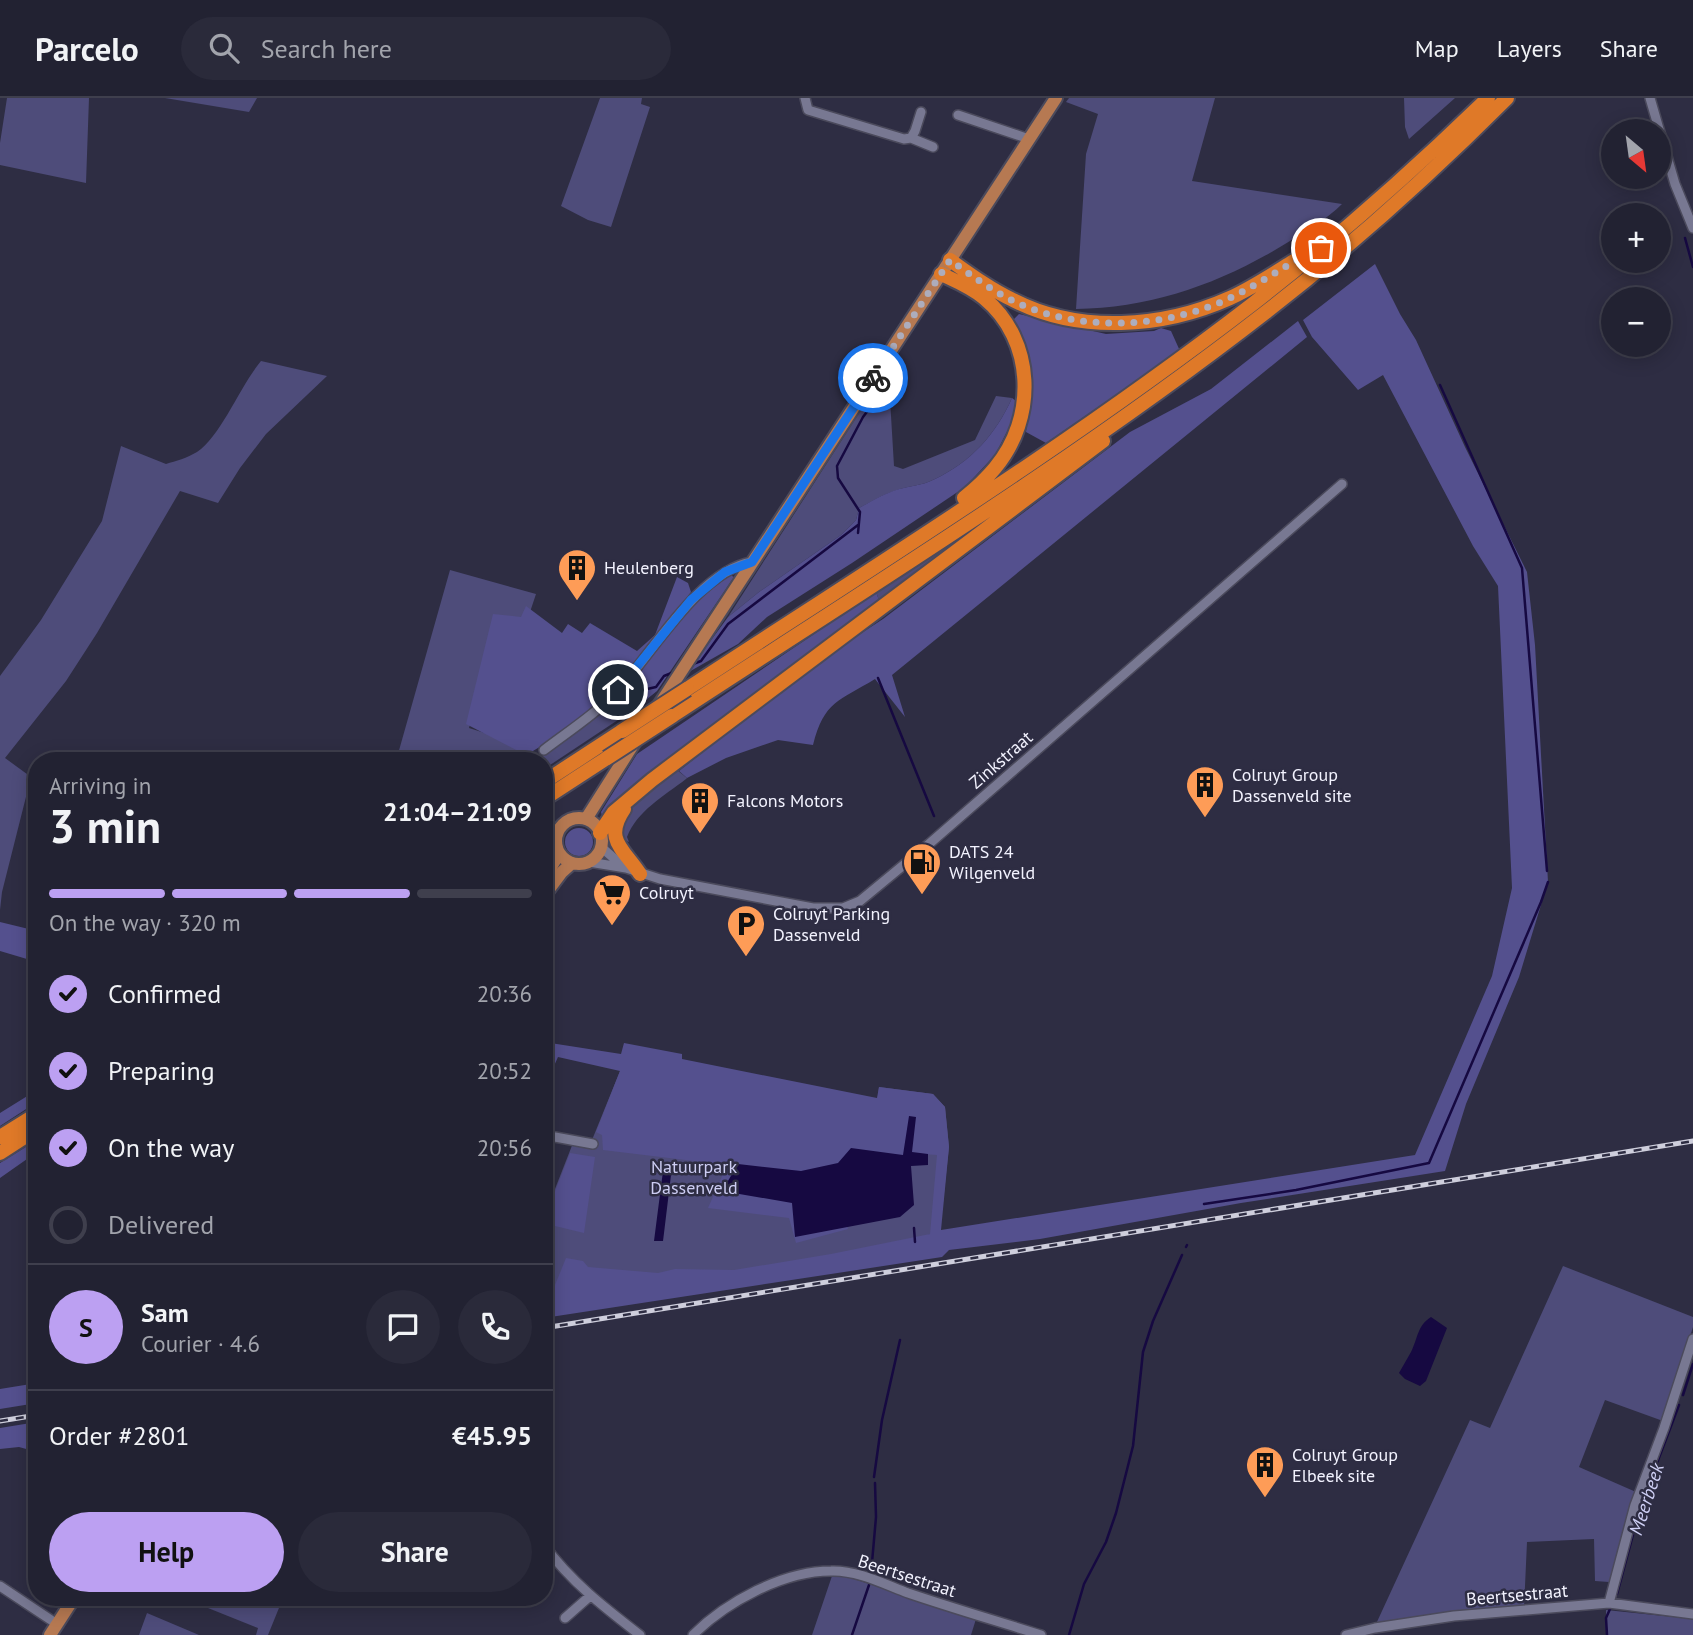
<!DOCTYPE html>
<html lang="en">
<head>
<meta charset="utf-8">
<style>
	body { margin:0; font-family:"PT Sans",sans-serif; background:#2a2a3a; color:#f1f3f6; height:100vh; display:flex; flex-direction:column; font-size:26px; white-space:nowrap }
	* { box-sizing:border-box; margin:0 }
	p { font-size:23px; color:#a2a4ac }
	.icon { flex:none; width:38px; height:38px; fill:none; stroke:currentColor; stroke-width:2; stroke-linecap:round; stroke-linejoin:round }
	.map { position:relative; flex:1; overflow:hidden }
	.sheet { position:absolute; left:28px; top:654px; width:525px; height:854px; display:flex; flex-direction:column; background:#222232; border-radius:28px; box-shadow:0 4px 18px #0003,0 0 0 2px #3f3f4d }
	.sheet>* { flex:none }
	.needle { width:46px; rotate:151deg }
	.tools { position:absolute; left:1601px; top:21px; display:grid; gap:14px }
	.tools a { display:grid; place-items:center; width:70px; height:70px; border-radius:50%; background:#222232; box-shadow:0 4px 18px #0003,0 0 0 2px #3f3f4d; font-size:35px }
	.pin { position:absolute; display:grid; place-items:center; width:60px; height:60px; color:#fff; margin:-30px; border:4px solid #fff; border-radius:50%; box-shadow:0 2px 7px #0007 }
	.courier { position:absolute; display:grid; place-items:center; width:70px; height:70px; margin:-35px; border:5px solid #1a73e8; border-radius:50%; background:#fff; color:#222; box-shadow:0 2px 9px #0007 }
	.head em { font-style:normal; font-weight:800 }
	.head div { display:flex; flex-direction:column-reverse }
	.head { display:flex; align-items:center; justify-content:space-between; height:119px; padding:0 21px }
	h1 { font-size:46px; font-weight:800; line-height:52px }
	.bar { display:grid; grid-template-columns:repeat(4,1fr); gap:10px 7px; align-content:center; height:84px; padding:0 21px }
	.bar i { height:9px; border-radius:5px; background:#3f3f4d }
	.bar .selected { background:#bca0f2 }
	.bar p { grid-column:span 4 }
	.line { display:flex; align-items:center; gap:18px; padding:0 21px; border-top:2px solid #3f3f4d }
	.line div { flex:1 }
	.round { display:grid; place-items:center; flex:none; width:74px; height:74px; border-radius:37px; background:#2a2a3a }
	ol { padding:0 21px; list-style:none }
	li { display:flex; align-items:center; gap:21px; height:77px }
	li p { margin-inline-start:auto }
	li .icon { padding:7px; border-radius:50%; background:#bca0f2; color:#111; stroke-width:4 }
	li:last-child { color:#a2a4ac }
	li i { width:38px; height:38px; border:4px solid #3f3f4d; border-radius:50% }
	.button { display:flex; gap:14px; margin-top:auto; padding:14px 21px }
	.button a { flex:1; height:80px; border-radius:42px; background:#bca0f2; color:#111; font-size:28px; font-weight:800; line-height:80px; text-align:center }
	.button a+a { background:#2a2a3a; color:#f1f3f6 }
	header { display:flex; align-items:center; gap:42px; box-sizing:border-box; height:98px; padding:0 35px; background:#222232; border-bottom:2px solid #3f3f4d }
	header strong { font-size:33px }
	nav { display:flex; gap:38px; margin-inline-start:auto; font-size:24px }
	.search { width:490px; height:63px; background:#2a2a3a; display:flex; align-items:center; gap:18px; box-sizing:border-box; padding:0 24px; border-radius:38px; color:#a2a4ac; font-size:26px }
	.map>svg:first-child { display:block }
	.green { fill:#4e4c7a }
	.forest { fill:#54508e }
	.water { fill:#160941 }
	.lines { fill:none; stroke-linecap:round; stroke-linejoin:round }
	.stream { stroke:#160941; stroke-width:2.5 }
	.minor-casing { stroke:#4b4a5c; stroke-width:12 }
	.major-casing { stroke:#4b4a5c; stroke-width:16 }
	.highway-casing { stroke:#4b4a5c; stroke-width:18 }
	.minor { stroke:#787892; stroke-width:9 }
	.major { stroke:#b67952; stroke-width:12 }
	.highway { stroke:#df7928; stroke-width:14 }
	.rail-casing { stroke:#cecedc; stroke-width:5 }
	.rail { stroke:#2e2d43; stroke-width:2.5; stroke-dasharray:8; stroke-linecap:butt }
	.highway-bridge-casing { stroke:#4b4a5c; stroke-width:18; stroke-linecap:butt }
	.highway-bridge { stroke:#df7928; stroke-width:14 }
	.done { stroke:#adadbd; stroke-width:7; stroke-dasharray:0 12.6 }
	.route { stroke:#1a73e8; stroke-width:9 }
	.labels { text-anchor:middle; stroke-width:5; stroke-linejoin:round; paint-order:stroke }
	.poi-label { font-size:18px; fill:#f2f2fe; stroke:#2e2d43; text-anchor:start }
	.street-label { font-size:18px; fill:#f2f2fe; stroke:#2e2d43 }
	.park-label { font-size:18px; fill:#cdcdf3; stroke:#2e2d43 }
	.water-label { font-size:19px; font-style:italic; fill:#cecff4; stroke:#2e2d43 }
</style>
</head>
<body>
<header>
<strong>Parcelo</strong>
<div class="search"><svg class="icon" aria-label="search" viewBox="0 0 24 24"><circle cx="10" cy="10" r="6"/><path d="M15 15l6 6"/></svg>Search here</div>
<nav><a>Map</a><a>Layers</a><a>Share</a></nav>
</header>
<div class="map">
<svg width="1693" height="1537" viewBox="0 0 1693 1537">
	<rect width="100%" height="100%" fill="#2e2d43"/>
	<path class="green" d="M7 0H89L86 85 0 67V45Z
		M165 0H257L249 14Z
		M600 0H642L641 6 650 9 611 129 588 122 561 108Z
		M1069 0H1215L1192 83 1342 106C1327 121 1308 132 1290 143 1224 184 1154 210 1076 211L1086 56 1098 16 1066 4Z
		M1404 0H1455L1409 41 1405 29Z
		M261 263 327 278 266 336 240 370 218 405 180 393 97 535 66 583 5 660 31 679 2 794 0 812V578L41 522 102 423 121 348 166 366C176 363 187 360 197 354 221 338 240 288 261 263Z
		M872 295 890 301 894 368 903 371 975 342 996 298 1012 300C996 336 971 364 935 381 922 388 907 388 894 393 882 397 871 404 859 410L856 422 841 437 759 494 728 519Z
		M1015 398 1016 400 880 505 876 494Z
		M450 472 536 496 526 526 498 521 469 630 535 651 519 663H396Z
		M608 609 636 610 544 671V663H535Z
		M677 672 687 680 686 681C664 698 637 713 627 739L629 744 622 741 620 724 632 707Z
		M620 973 877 1005 879 989 933 996 945 1009 949 1049 940 1132 902 1148 544 1209V1119L573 1045 592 1042Z
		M1563 1168 1693 1219V1229L1663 1323 1605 1302 1579 1369 1636 1394 1609 1484 1595 1483 1594 1441 1527 1444 1524 1510 1427 1517 1376 1526 1470 1322 1490 1330Z
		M832 1478 848 1479 976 1521 971 1537H812Z
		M208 1500H272L281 1505 268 1537H256L258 1530 203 1508Z
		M1606 1512 1693 1521V1537H1606Z
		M147 1515 199 1537H139Z"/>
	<path class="forest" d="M1375 166 1400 216 1416 242 1465 349 1527 474 1535 547 1548 784 1519 879 1466 1006 1445 1073 1241 1105 1040 1141 949 1152 942 1159 544 1220V1203L549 1202 566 1160 583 1163 588 1169 658 1175 675 1171 734 1172 831 1156 930 1136 937 1057 911 1055 844 1120 848 1131 796 1145 789 1120 708 1110 727 1067 603 1052 602 1037 596 1034 620 973 558 959 549 979 544 978V944L621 956 624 945 682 956V961L877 1000 879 989 933 996 945 1009 949 1049 941 1132 1415 1057 1492 878 1512 790 1498 488 1473 448 1383 277 1358 292 1312 239 1303 222Z
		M1019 216 1106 236 1154 233 1161 230 1171 233 1180 253 1046 345 1026 334 1032 276 1013 222Z
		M1298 223 1307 239 892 577 905 619 875 581C839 603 824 603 813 647L778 642 726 660 687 680 679 673 808 570 883 521 1130 334 1211 291Z
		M1012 300 1016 303 1013 322 995 357 965 389 852 465 767 519 738 546 687 575 728 519 759 494 841 437 856 422 859 410C870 404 882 397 893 393 907 388 922 388 935 381 971 364 996 336 1012 300Z
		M730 477 734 479 657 593 636 610 608 609 526 657 466 626 493 516 521 519 526 508 562 535 568 526 582 535 590 525 637 553 655 537 677 479 688 485 691 494 667 526Z
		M876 494 880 505 658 668 603 722 601 714 637 656Z
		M565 744a14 14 0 1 1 28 0a14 14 0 1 1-28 0Z
		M0 824 37 833V864L0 853Z
		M37 992V1004L0 1028V1015Z
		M37 1042V1054L0 1080V1065Z
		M570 1055 595 1059 584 1135 555 1128 545 1119Z
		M37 1285V1305L0 1311V1291Z
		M37 1324V1354L19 1349 0 1351V1330Z"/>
	<path class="water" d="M909 1018 916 1019 912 1054 928 1056V1067L911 1068 914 1107 900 1119 795 1139 792 1105 722 1093 738 1066 801 1073 838 1065 851 1050 903 1057Z
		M669 1071 671 1077 664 1135 663 1143H654L663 1073Z
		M1431 1219 1447 1230 1426 1283 1420 1288 1405 1281 1399 1275C1403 1268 1407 1261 1411 1254 1418 1240 1417 1228 1431 1219Z"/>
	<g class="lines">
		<path class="stream" d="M1685 140 1693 169
			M1440 287 1522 470 1547 773
			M858 435 860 414 838 380 837 368 863 319 875 303
			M693 566 701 563 728 526 858 427
			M878 580 934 718
			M625 596 656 589 664 578 674 574
			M1204 1106 1296 1092 1429 1065 1541 804 1548 784
			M914 1130 915 1144
			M1186 1149 1187 1147
			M1683 1297 1693 1266
			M874 1379 882 1322 900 1242
			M871 1476 876 1419 875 1385
			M1617 1496 1641 1407 1679 1307
			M852 1537 869 1487
			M1069 1537 1084 1486 1106 1444 1116 1415 1133 1348 1143 1254 1153 1223 1182 1157
			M1607 1537 1606 1520 1610 1511"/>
		<defs>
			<path id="minor" d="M805 0 808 12 904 41 911 40 915 33 921 14
				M1650 0 1675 86 1693 130
				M958 17 1029 41
				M911 40 933 49
				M544 652C569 633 597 615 619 591 654 553 699 473 752 464
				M601 749 624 769
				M589 764 626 770 660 781 813 810H843L860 803 929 746 1342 386
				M544 1037 593 1046
				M544 1447C570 1483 605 1510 640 1537
				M0 1488 57 1526
				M1609 1505 1635 1407 1664 1330 1693 1241
				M565 1520 590 1498
				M693 1537C726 1504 783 1473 831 1473 857 1472 884 1486 908 1495 952 1510 997 1523 1041 1537
				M1346 1537 1375 1530 1454 1518 1609 1505 1693 1516"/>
			<path id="major" d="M658 609 1056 0
				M556 743a23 23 0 1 1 46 0a23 23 0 1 1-46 0Z
				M586 721 636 642
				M544 780 559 756
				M544 798 562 774 572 765
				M50 1537 74 1500"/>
			<path id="highway" d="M950 162C971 177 990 191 1013 202 1079 236 1163 230 1230 200 1252 190 1273 176 1294 163
				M941 176C956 183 971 189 984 200 1035 242 1037 320 995 370 986 381 975 391 964 400
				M687 591C878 466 1073 345 1254 205 1336 141 1414 72 1488 0
				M672 618C872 487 1077 361 1266 214 1351 148 1431 76 1507 0
				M544 684 622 633
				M544 701 607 660
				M624 711C603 742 624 751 640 776
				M600 735 614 714 652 682 1103 343
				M0 1039 37 1016
				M0 1055 37 1031"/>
		</defs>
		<use href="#minor" class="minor-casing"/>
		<use href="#major" class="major-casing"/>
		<use href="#highway" class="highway-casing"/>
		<use href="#minor" class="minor"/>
		<use href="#major" class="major"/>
		<use href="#highway" class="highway"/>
		<defs>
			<path id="rail" d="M544 1230 1693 1043
				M0 1323 37 1317"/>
		</defs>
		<use href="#rail" class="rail-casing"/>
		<use href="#rail" class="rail"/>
		<defs>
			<path id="highway-bridge" d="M622 633 687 591
				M607 660 672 618"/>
		</defs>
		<use href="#highway-bridge" class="highway-bridge-casing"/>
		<use href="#highway-bridge" class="highway-bridge"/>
	</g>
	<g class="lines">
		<path class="done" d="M873 280 950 162C971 177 991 192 1013 203 1080 235 1166 231 1232 199 1263 184 1290 164 1321 150"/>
		<path class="route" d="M618 592 691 502 725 474 752 464 873 280"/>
	</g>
	<defs>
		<symbol id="building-pin" viewBox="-11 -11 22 30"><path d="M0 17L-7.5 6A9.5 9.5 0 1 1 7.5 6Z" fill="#fe9c57" stroke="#2e2d43"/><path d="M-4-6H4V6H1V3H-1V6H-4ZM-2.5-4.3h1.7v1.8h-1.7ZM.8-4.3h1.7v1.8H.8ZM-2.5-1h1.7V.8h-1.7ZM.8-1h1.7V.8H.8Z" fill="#111"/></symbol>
		<symbol id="fuel-pin" viewBox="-11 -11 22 30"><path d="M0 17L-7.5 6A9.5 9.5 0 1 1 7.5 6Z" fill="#fe9c57" stroke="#2e2d43"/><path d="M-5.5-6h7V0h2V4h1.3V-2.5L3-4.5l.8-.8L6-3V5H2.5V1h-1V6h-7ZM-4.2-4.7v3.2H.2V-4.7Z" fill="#111"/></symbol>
		<symbol id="supermarket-pin" viewBox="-11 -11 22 30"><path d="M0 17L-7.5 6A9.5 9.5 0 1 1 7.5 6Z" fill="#fe9c57" stroke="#2e2d43"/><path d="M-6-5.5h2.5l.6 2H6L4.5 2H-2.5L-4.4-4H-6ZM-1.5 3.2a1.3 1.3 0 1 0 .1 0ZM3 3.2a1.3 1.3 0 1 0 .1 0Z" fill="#111"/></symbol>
		<symbol id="parking-pin" viewBox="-11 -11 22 30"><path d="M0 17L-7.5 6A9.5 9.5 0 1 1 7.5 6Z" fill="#fe9c57" stroke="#2e2d43"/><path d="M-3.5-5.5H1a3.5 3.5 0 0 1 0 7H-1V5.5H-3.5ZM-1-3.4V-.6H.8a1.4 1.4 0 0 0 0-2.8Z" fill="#111"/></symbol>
	</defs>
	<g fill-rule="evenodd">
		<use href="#building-pin" x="555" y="448" width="44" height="60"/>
		<use href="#building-pin" x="1183" y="665" width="44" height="60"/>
		<use href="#building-pin" x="678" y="681" width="44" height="60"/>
		<use href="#fuel-pin" x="900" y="742" width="44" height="60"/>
		<use href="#supermarket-pin" x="590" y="773" width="44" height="60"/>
		<use href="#parking-pin" x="724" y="804" width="44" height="60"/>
		<use href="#building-pin" x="1243" y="1345" width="44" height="60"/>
	</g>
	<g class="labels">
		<g class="poi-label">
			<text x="604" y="476">Heulenberg</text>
			<text x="1232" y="683">Colruyt Group<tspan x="1232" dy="21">Dassenveld site</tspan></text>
			<text x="727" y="709">Falcons Motors</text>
			<text x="949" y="760">DATS 24<tspan x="949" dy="21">Wilgenveld</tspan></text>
			<text x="639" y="801">Colruyt</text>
			<text x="773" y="822">Colruyt Parking<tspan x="773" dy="21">Dassenveld</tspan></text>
			<text x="1292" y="1363">Colruyt Group<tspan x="1292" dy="21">Elbeek site</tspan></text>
		</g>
		<g class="street-label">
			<text transform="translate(1001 662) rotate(-41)" y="6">Zinkstraat</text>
			<text transform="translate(907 1478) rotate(18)" y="6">Beertsestraat</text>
			<text transform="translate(1517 1497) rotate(-5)" y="6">Beertsestraat</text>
		</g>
		<g class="park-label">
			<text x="694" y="1075">Natuurpark<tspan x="694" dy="21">Dassenveld</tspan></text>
		</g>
		<g class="water-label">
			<text transform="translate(1646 1401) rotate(-72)" y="7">Meerbeek</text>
		</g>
	</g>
</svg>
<div class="tools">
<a><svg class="needle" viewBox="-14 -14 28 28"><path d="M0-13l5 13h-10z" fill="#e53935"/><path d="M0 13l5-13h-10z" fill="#a2a4ac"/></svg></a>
<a>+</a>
<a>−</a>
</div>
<div class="pin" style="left:1321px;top:150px;background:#ea580c"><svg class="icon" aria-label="bag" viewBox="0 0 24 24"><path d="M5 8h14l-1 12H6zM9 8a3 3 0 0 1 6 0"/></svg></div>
<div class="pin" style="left:618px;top:592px;background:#1f2937"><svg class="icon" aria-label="home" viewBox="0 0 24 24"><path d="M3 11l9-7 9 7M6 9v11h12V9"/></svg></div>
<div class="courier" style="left:873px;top:280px"><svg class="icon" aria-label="bike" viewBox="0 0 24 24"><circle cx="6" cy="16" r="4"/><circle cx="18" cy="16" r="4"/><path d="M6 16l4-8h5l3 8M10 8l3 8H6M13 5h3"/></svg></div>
<section class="sheet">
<div class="head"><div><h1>3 min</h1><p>Arriving in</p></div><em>21:04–21:09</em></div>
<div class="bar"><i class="selected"></i><i class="selected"></i><i class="selected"></i><i></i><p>On the way · 320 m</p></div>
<ol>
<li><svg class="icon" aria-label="check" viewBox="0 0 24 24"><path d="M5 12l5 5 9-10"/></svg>Confirmed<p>20:36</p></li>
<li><svg class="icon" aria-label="check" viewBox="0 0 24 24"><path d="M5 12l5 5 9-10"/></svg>Preparing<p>20:52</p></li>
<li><svg class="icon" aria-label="check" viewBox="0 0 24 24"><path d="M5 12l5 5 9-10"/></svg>On the way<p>20:56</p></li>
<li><i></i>Delivered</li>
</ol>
<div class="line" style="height:126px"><b class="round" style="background:#bca0f2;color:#111">S</b><div><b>Sam</b><p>Courier · 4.6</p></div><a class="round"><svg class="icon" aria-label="chat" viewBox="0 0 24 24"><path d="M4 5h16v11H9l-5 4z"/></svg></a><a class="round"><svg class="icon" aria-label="phone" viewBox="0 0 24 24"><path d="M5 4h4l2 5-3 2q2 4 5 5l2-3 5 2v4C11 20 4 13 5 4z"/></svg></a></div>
<div class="line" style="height:91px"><div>Order #2801</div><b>€45.95</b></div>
<div class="button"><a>Help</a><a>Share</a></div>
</section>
</div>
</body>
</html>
